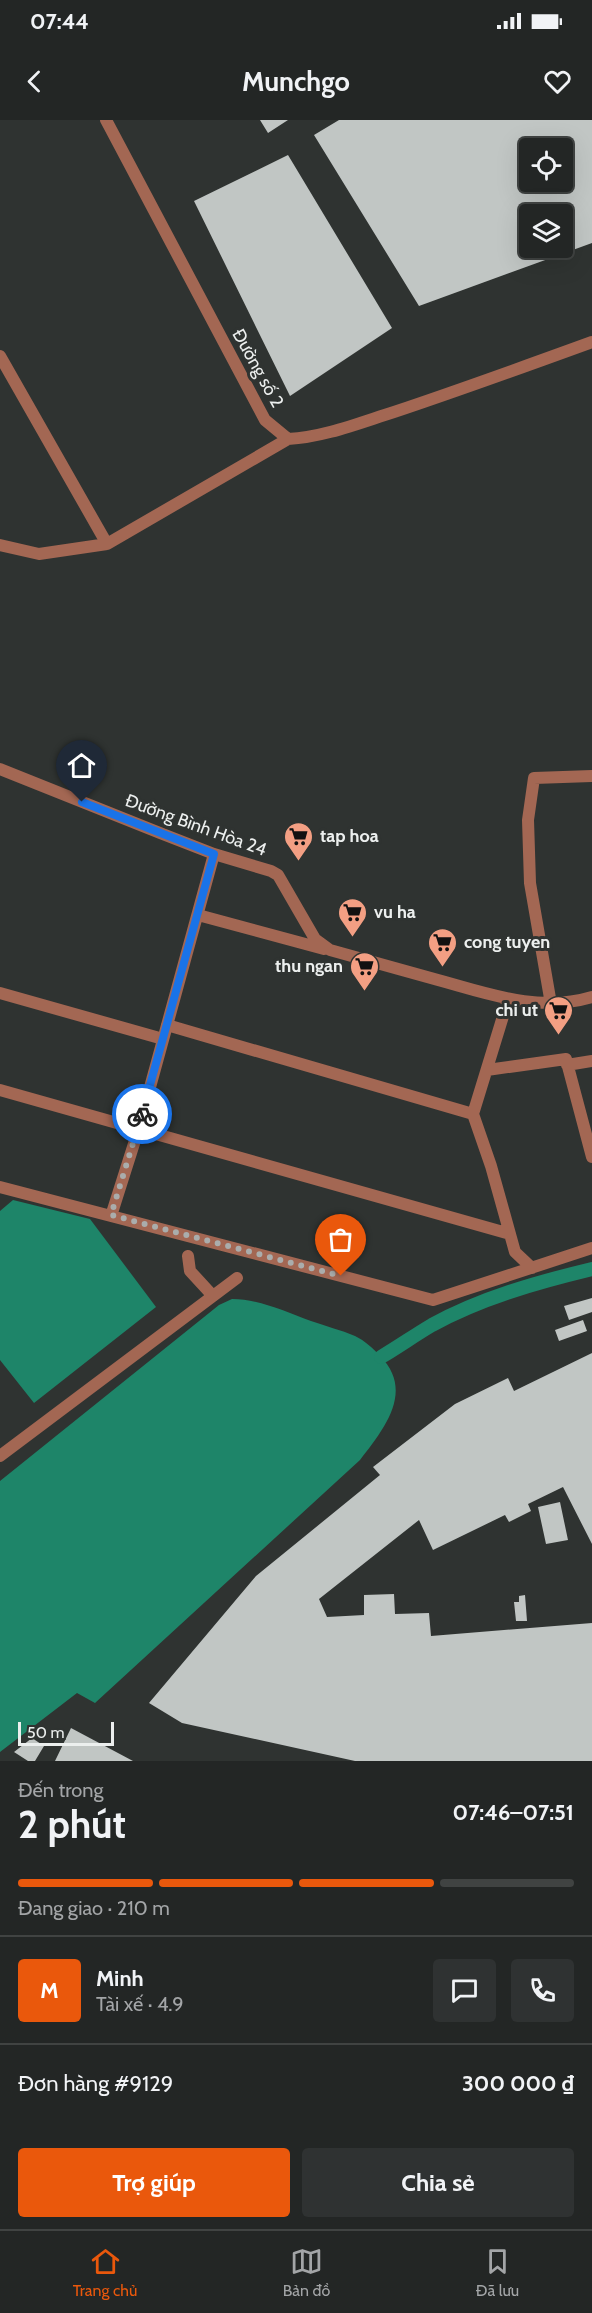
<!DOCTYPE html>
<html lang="vi">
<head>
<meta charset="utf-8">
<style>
	body { margin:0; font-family:Cabin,sans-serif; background:#2f3232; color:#f1f3f6; height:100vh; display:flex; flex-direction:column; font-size:22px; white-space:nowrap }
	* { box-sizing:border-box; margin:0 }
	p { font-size:20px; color:#a3a5a7 }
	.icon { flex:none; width:33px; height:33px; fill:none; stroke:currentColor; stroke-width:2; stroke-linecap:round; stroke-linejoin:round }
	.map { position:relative; height:1641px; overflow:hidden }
	.sheet { display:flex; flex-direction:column; background:#232625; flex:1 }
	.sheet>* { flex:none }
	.fabs { position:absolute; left:519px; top:18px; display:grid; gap:12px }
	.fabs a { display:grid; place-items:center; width:54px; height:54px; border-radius:6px; background:#232625; box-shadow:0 6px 24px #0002,0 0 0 2px #404342; font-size:30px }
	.scale { position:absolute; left:18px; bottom:15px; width:96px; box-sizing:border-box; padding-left:6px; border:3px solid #ecefee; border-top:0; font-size:16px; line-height:21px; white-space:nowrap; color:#ecefee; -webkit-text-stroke:4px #2f3331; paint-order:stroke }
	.pin { position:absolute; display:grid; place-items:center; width:51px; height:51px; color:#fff; margin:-62px -26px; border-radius:50% 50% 50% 0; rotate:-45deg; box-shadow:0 0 6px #0007 }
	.pin .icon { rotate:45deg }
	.courier { position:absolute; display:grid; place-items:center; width:60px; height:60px; margin:-30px; border:4px solid #1a73e8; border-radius:50%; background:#fff; color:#222; box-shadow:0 2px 8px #0007 }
	.overview em { font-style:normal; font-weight:700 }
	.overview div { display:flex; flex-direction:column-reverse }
	.overview { display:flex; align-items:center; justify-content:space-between; height:102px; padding:0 18px }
	h1 { font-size:39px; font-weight:700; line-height:45px }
	.bar { display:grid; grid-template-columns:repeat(4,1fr); gap:9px 6px; align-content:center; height:72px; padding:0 18px }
	.bar i { height:8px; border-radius:4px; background:#404342 }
	.bar .selected { background:#ea580c }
	.bar p { grid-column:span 4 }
	.line { display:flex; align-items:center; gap:15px; padding:0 18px; border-top:2px solid #404342 }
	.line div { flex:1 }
	.round { display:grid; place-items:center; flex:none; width:63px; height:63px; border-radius:6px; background:#2f3232 }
	.button { display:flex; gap:12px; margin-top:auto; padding:12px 18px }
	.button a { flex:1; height:69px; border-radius:6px; background:#ea580c; color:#fff; font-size:24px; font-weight:700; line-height:69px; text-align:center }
	.button a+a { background:#2f3232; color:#f1f3f6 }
	.status { display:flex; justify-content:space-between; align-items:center; height:42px; padding:0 30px; background:#232625; direction:ltr }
	.status svg { height:16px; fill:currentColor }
	header { display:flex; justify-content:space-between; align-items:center; height:78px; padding:0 18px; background:#232625; font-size:27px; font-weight:700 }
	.menu { display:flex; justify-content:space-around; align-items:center; height:84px; border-top:2px solid #404342; background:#232625; font-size:16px; color:#a3a5a7 }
	.menu a { display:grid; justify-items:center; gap:3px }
	.menu .selected { color:#ea580c }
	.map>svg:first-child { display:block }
	.water { fill:#1e8569 }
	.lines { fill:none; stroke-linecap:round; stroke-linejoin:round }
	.canal { stroke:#1e8569; stroke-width:14 }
	.building { fill:#c1c6c4; fill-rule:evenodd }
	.minor { stroke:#a36753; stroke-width:12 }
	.done { stroke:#aaadac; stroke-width:6; stroke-dasharray:0 10.8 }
	.route { stroke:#1a73e8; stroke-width:8 }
	.labels { text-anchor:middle; stroke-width:6; stroke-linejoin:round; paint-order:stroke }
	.street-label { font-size:18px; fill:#ecefee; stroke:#2f3331 }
	.poi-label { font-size:18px; font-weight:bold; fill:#ecefee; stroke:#2f3331; text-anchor:start }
</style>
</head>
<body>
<div class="status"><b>07:44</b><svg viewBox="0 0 49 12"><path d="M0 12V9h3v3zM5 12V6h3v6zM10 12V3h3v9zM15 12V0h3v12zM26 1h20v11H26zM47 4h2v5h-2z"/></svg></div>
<header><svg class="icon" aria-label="back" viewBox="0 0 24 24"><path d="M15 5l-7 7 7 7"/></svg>Munchgo<svg class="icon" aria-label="heart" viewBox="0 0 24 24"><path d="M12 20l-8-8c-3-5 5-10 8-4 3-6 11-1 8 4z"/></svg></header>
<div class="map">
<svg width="592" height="1641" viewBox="0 0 592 1641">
	<rect width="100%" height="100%" fill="#2f3331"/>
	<path class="water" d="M13 1080 90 1099 156 1187 34 1283 0 1240V1091Z
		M232 1179C259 1179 286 1192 311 1201 325 1206 341 1210 355 1216 365 1221 373 1228 380 1236 415 1271 384 1309 360 1340L95 1583 77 1573 0 1632V1361L219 1185Z"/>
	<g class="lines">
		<path class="canal" d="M381 1237C398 1227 415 1215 432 1205 481 1178 538 1162 592 1149"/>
	</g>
	<path class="building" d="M260 0H288L268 13Z
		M339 0H592V123L419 186 314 15ZM530 28H562V62H530ZM530 94H562V128H530Z
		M288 35 392 208 290 276 194 81Z
		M592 1178V1192L569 1200 564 1186Z
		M583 1200 587 1211 559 1221 555 1210Z
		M592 1233V1424L563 1367 528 1384 531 1391 509 1402 505 1395 433 1430 419 1400 319 1479 327 1497 364 1495V1475L394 1474 395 1494 429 1493 431 1516 592 1503V1641H355L182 1603 149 1583 256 1456 380 1355 373 1347 455 1284 508 1258 514 1271Z
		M560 1382 568 1420 546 1424 538 1387Z
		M525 1475 527 1501H516L514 1482H519V1476Z
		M71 1608 133 1641H55Z
		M32 1618 44 1626 35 1641H28L14 1632Z"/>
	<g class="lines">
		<path class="minor" d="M106 0 265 300 288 319C324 317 359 303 394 292 460 270 526 246 592 222
			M0 236 107 424 288 319
			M0 425 39 434 107 424
			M0 649 160 713 214 734 271 751 278 755 315 819 330 830C366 840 402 850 438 860 489 874 539 893 592 877
			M214 734 138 1011 111 1096 433 1180 592 1128
			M198 795 324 829
			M0 873 163 919
			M551 884 530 763 528 700 534 658 592 656
			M167 905 473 994 508 880
			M567 945 592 941
			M487 950 566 939 592 1037
			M0 970 510 1114
			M473 994 491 1046 515 1132 532 1148
			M0 1067 111 1096
			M188 1136 190 1151 213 1176
			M0 1336 237 1158"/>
	</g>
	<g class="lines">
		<path class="done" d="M142 994 111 1095 341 1156"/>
		<path class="route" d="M82 682 214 734 142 994"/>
	</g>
	<defs>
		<symbol id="supermarket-pin" viewBox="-11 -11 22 30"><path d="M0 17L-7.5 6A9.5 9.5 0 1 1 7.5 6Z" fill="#f39f83" stroke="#2f3331"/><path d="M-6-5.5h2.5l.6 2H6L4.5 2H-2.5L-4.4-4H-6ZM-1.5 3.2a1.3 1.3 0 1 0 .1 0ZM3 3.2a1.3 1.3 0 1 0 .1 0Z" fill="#111"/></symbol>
	</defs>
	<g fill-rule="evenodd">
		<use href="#supermarket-pin" x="282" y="700" width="33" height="45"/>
		<use href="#supermarket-pin" x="336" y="776" width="33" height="45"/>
		<use href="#supermarket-pin" x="426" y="806" width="33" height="45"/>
		<use href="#supermarket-pin" x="348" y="830" width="33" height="45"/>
		<use href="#supermarket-pin" x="542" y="874" width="33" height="45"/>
	</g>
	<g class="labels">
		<g class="street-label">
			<text transform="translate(258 248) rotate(61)" y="6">Đường số 2</text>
			<text transform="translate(196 705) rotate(20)" y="6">Đường Bình Hòa 24</text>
		</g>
		<g class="poi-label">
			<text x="320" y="722">tap hoa</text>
			<text x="374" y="798">vu ha</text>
			<text x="464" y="828">cong tuyen</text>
			<text x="343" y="852" text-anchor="end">thu ngan</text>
			<text x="538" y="896" text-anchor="end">chi ut</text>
		</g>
	</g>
</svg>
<div class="fabs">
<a><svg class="icon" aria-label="locate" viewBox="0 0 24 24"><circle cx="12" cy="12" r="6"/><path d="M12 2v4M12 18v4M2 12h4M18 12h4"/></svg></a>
<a><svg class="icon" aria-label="layers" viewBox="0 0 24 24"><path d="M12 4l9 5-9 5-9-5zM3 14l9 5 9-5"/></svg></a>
</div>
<div class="scale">50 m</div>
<div class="pin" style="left:341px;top:1156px;background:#ea580c"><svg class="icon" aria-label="bag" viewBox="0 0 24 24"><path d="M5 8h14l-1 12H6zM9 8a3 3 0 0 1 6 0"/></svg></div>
<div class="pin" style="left:82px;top:682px;background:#1f2937"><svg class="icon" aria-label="home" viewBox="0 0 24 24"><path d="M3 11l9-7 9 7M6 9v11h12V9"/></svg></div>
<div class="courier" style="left:142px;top:994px"><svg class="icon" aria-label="bike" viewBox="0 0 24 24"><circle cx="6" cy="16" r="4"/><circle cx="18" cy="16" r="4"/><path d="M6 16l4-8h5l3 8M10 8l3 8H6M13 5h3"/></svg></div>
</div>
<section class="sheet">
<div class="overview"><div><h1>2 phút</h1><p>Đến trong</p></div><em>07:46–07:51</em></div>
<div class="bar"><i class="selected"></i><i class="selected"></i><i class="selected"></i><i></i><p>Đang giao · 210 m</p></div>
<div class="line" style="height:108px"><b class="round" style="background:#ea580c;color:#fff">M</b><div><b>Minh</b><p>Tài xế · 4.9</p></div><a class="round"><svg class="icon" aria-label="chat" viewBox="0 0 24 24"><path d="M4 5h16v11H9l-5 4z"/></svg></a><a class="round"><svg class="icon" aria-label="phone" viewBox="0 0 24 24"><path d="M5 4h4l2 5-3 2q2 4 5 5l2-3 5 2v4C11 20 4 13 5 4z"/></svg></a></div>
<div class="line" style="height:78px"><div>Đơn hàng #9129</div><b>300 000 ₫</b></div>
<div class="button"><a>Trợ giúp</a><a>Chia sẻ</a></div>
</section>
<nav class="menu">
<a class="selected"><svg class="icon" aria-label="home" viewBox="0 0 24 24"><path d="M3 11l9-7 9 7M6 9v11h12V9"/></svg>Trang chủ</a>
<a><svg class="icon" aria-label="map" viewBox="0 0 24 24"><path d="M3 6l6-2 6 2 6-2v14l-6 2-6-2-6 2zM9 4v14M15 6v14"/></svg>Bản đồ</a>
<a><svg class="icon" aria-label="saved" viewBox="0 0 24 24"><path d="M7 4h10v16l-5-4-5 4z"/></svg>Đã lưu</a>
</nav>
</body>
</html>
